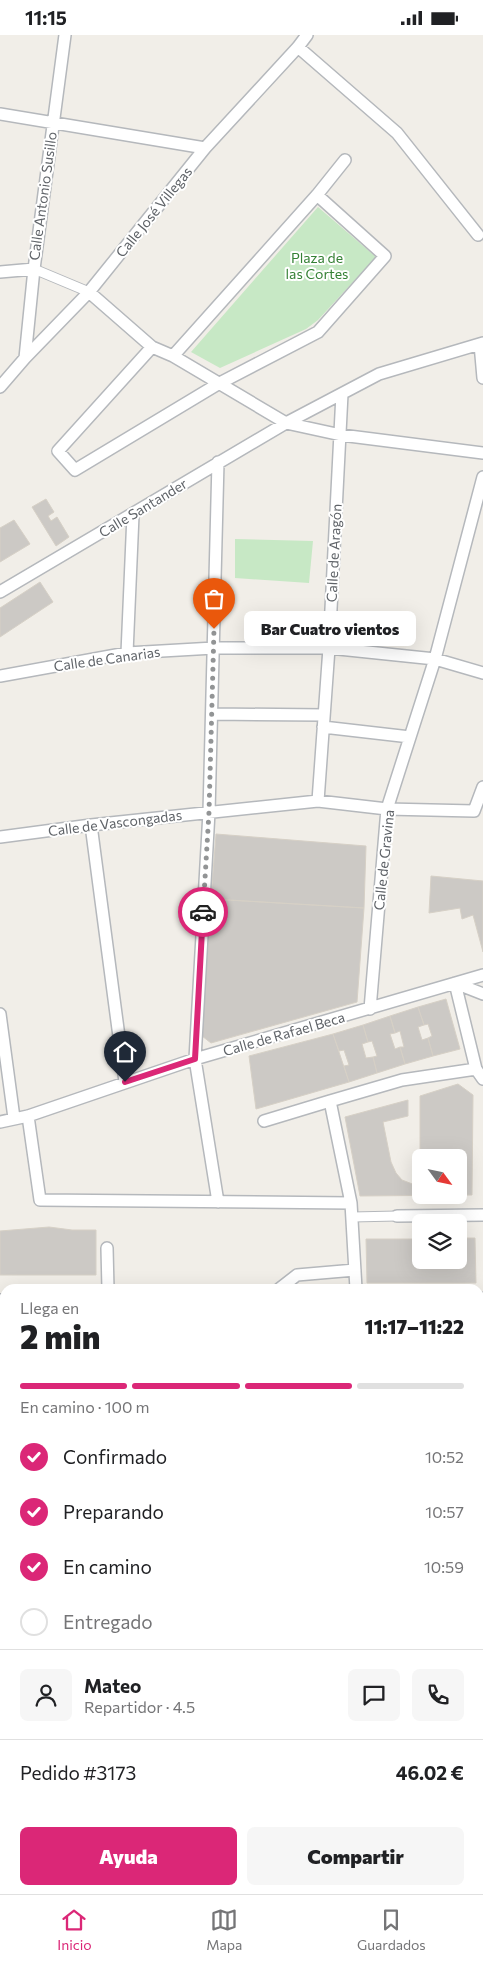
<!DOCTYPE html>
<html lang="es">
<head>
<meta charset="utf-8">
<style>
	body { margin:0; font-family:Commissioner,sans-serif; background:#f6f6f6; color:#202124; height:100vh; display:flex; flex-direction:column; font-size:19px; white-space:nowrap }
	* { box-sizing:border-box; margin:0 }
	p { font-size:16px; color:#757577 }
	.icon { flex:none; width:28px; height:28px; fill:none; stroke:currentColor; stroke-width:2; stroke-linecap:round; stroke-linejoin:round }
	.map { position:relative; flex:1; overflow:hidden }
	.panel { position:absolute; left:0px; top:1249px; width:484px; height:611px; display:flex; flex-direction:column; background:#fff; border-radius:15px 15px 0 0; box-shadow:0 5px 20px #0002 }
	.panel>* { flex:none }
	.needle { width:32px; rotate:123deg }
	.controls { position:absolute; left:412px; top:1114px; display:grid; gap:10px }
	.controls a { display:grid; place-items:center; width:55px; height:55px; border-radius:8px; background:#fff; box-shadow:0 5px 20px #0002; font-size:25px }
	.pin { position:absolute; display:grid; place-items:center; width:42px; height:42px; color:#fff; margin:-51px -21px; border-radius:50% 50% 50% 0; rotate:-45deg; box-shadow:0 0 5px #0007 }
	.pin .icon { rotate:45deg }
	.courier { position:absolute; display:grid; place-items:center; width:50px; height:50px; margin:-25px; border:4px solid #db2777; border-radius:50%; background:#fff; color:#222; box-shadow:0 1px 6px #0007 }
	.bubble { position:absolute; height:35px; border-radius:8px; background:#fff; box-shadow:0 5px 20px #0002; font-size:16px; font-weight:800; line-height:35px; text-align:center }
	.head em { font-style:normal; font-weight:800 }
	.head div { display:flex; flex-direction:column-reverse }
	.head { display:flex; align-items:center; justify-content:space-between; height:85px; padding:0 20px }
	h1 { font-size:32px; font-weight:800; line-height:38px }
	.bar { display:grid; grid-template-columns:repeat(4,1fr); gap:8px 5px; align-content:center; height:60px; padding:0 20px }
	.bar i { height:6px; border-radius:4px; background:#e0e0e0 }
	.bar .current { background:#db2777 }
	.bar p { grid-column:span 4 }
	.line { display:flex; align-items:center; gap:12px; padding:0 20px; border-top:1px solid #e0e0e0 }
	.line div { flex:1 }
	.round { display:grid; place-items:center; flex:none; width:52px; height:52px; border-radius:8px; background:#f6f6f6 }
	ol { padding:0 20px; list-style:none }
	li { display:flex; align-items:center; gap:15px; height:55px }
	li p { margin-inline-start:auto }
	li .icon { padding:5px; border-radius:50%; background:#db2777; color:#fff; stroke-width:4 }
	li:last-child { color:#757577 }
	li i { width:28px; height:28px; border:2px solid #e0e0e0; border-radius:50% }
	.action { display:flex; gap:10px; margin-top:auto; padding:10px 20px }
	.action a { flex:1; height:58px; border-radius:8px; background:#db2777; color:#fff; font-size:20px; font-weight:800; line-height:58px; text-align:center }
	.action a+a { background:#f6f6f6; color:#202124 }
	.status { display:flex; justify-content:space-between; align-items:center; height:35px; padding:0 25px; background:#fff; direction:ltr }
	.status svg { height:14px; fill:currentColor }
	.dock { display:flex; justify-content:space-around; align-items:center; height:70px; border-top:1px solid #e0e0e0; background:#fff; font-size:14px; color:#757577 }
	.dock a { display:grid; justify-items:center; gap:2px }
	.dock .current { color:#db2777 }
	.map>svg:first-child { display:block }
	.green { fill:#c7e8c5 }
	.building { fill:#ccc9c5; stroke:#d6d0c6; fill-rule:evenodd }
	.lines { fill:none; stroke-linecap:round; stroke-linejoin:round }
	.service-casing { stroke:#b5b8bc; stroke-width:8 }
	.pedestrian-casing { stroke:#b5b8bc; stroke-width:11 }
	.minor-casing { stroke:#b5b8bc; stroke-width:14 }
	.secondary-casing { stroke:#b4b7bc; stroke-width:19 }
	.service { stroke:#fff; stroke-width:5.5 }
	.pedestrian { stroke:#fff; stroke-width:9 }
	.minor { stroke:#fff; stroke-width:11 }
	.secondary { stroke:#fff; stroke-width:16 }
	.done { stroke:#929495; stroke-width:5; stroke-dasharray:0 9 }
	.route { stroke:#db2777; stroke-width:6 }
	.labels { text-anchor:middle; stroke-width:4; stroke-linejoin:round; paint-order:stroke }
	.street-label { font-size:14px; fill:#5f6368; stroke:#fff }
	.park-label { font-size:14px; fill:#358135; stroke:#fff }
</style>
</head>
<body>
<div class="status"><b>11:15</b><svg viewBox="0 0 49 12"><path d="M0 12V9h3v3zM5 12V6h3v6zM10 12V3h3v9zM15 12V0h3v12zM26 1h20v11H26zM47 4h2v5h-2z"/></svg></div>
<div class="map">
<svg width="483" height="1859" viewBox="0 0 483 1859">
	<rect width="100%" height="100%" fill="#f1eee8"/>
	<path class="green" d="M318 172 376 222 318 285 306 294 220 333 191 317Z
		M235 504 313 506 309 548 235 543Z
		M0 1373H5V1471L0 1474Z
		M0 1622H5V1732H0Z"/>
	<path class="building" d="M46 464 54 477 48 481 51 486 57 482 69 502 56 511 32 472Z
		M14 485 30 509 0 527V493Z
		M40 547 53 567 0 602V573Z
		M216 799 366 811 364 873 211 864Z
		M431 841 483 846V917L473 880 462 884 460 873 429 878Z
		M211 864 364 873 357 967 211 1008 202 1001Z
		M446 964 460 1014 433 1021 428 1003 432 1001 428 989 424 990 418 972Z
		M418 972 424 990 418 992 422 1005 428 1003 433 1021 405 1029 400 1012H404L400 996 395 998 390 981Z
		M390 981 395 998 390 999 395 1014 400 1012 405 1029 377 1038 373 1022 377 1021 372 1006 368 1007 363 990Z
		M363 990 368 1007 362 1009 366 1023 373 1022 377 1038 349 1047 344 1031 349 1030 344 1015 339 1016 333 999Z
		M333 999 349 1047 256 1074 249 1021Z
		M458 1049 473 1060 472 1160 360 1161 345 1082 408 1065V1081L383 1087 391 1127 396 1138 402 1145 415 1150V1154H420V1061ZM421 1122H459V1160H421Z
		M49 1192 72 1195H96V1240H0V1196Z
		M459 1203H475L476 1248H367L366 1204H421V1225H459Z
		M0 1283H5V1326H0Z
		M5 1531V1541L0 1540V1533Z
		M0 1550H5V1594H0Z
		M479 1683 483 1685V1737L480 1741Z
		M0 1744H5V1789H0Z
		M479 1836H483V1859H432L433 1855H479Z
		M200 1855H213L225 1859H199Z
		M298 1855H336L337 1856 336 1859H296Z"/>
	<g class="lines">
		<defs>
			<path id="service" d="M479 1654 483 1656"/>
			<path id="pedestrian" d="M34 234 89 257
				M352 1182 397 1181
				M479 1262H483"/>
			<path id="minor" d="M298 12 397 98 478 200
				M0 79 205 113
				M0 237 34 234
				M89 257 152 312 173 321 286 388 341 400 483 418
				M480 309 483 343
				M152 312 58 416 75 435 218 349 318 297 385 221 317 160
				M173 321 317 160 345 125
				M25 323 34 234 65 0
				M0 352 25 323 89 257 205 113 298 12 307 0
				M218 427 209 777 195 1024 218 1167
				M0 557 286 388 379 339 483 308
				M127 618 133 480
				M0 641 127 618 214 613H329L435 624 483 638
				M212 679 324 680
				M323 692 410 702
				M318 766 329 613 342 359
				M91 790 125 1047
				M0 802 91 790 318 766 387 774 474 776 483 752
				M455 948 476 1034 483 1044
				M455 948 483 959
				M370 974 387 774 435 624 483 442
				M0 979 14 1083
				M28 1081 40 1165 351 1168
				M264 1086 330 1066
				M0 1087 28 1081 195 1024 483 940
				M397 1181 483 1180
				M107 1213 108 1254
				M279 1254 297 1240 355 1235
				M356 1254 351 1168 330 1066 402 1045 476 1034
				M0 1265H5
				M0 1351H5
				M0 1510 5 1508
				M0 1544H5
				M479 1781 483 1782
				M0 1811H5
				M97 1859 98 1855
				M187 1859 189 1855"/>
			<path id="secondary" d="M483 1416 481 1421 483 1435
				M479 1587 483 1570
				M363 1859 365 1855"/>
		</defs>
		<use href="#service" class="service-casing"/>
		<use href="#pedestrian" class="pedestrian-casing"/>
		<use href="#minor" class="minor-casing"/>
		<use href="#secondary" class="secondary-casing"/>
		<use href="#service" class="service"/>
		<use href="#pedestrian" class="pedestrian"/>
		<use href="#minor" class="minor"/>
		<use href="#secondary" class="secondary"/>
	</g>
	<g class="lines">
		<path class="done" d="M203 877 209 777 214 594"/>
		<path class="route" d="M125 1047 195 1024 203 877"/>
	</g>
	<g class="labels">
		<g class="street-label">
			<text transform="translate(43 161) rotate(-82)" y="5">Calle Antonio Susillo</text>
			<text transform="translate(154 177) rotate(-51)" y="5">Calle José Villegas</text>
			<text transform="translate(143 473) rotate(-31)" y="5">Calle Santander</text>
			<text transform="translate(334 518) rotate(-87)" y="5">Calle de Aragón</text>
			<text transform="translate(107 624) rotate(-8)" y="5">Calle de Canarias</text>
			<text transform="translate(115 788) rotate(-7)" y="5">Calle de Vascongadas</text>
			<text transform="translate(384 825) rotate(-84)" y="5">Calle de Gravina</text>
			<text transform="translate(284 999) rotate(-16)" y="5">Calle de Rafael Beca</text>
		</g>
		<g class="park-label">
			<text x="317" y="228">Plaza de<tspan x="317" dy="16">las Cortes</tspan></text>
		</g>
	</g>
</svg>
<div class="controls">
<a><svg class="needle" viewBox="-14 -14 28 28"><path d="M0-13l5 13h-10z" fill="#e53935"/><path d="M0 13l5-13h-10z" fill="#757577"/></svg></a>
<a><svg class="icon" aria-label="layers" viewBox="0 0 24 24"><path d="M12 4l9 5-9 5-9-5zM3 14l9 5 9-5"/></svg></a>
</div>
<div class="pin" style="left:214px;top:594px;background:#ea580c"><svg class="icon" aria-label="bag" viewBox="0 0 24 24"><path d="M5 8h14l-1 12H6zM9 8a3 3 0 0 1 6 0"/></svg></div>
<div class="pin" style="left:125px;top:1047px;background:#1f2937"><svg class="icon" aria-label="home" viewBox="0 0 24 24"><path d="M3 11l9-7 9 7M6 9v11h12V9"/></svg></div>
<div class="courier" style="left:203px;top:877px"><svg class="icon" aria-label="car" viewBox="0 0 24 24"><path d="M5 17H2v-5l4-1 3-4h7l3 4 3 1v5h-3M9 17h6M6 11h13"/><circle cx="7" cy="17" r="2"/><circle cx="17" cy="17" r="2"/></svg></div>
<div class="bubble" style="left:244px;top:576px;width:172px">Bar Cuatro vientos</div>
<section class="panel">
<div class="head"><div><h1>2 min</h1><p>Llega en</p></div><em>11:17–11:22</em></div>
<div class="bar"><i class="current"></i><i class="current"></i><i class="current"></i><i></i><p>En camino · 100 m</p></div>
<ol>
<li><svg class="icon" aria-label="check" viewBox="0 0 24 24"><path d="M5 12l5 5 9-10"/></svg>Confirmado<p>10:52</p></li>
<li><svg class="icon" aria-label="check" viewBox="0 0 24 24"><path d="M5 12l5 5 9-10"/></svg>Preparando<p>10:57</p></li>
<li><svg class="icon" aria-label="check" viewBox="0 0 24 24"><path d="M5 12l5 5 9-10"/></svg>En camino<p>10:59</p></li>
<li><i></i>Entregado</li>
</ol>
<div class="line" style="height:90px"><a class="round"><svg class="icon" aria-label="person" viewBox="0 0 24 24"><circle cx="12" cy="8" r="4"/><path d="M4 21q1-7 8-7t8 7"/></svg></a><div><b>Mateo</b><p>Repartidor · 4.5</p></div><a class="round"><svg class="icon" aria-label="chat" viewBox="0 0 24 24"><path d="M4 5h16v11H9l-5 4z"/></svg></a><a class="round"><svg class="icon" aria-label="phone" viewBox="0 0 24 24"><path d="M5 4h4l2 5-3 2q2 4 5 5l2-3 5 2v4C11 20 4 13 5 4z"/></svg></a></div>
<div class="line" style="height:65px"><div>Pedido #3173</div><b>46.02 €</b></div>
<div class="action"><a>Ayuda</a><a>Compartir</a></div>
</section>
</div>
<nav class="dock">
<a class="current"><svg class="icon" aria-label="home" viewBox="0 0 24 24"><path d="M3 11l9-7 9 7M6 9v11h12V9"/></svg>Inicio</a>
<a><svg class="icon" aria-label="map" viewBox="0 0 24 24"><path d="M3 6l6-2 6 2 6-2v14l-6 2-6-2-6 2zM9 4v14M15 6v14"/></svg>Mapa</a>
<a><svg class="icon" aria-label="saved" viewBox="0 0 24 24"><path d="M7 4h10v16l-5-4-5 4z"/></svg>Guardados</a>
</nav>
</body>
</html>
